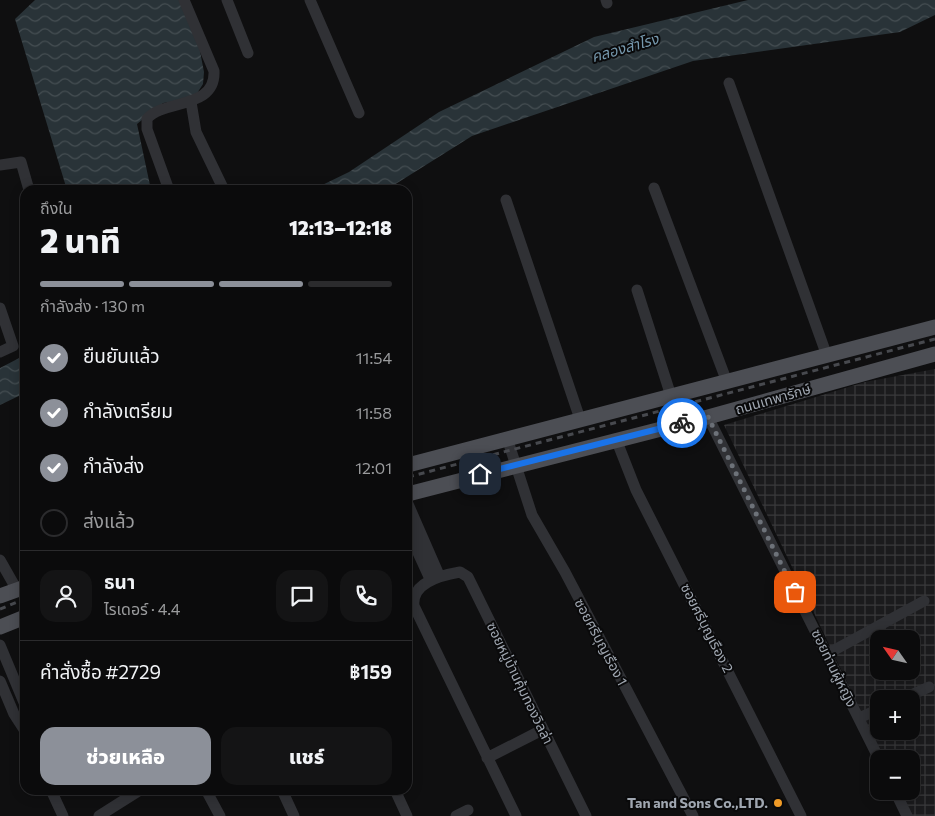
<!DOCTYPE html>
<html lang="th">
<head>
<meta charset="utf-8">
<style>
	body { margin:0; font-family:Commissioner,"Noto Sans Thai",sans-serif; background:#141415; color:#f1f3f6; height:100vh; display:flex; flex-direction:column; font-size:19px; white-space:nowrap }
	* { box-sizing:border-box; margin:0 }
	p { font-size:16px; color:#9a9b9d }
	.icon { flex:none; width:28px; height:28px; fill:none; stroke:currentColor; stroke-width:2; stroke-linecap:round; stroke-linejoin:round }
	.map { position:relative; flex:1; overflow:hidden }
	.side { position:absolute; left:20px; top:185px; width:392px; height:610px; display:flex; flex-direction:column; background:#0b0b0c; border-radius:15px; box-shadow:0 2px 12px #0003,0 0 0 1px #2b2b2d }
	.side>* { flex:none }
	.needle { width:32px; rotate:304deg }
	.tools { position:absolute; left:870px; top:630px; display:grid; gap:10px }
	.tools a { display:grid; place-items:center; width:50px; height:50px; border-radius:10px; background:#0b0b0c; box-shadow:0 2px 12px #0003,0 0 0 1px #2b2b2d; font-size:25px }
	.pin { position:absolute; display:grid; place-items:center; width:42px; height:42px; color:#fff; margin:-21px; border-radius:10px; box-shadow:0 2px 8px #0006 }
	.courier { position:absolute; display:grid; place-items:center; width:50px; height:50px; margin:-25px; border:4px solid #1a73e8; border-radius:50%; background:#fff; color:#222; box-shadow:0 1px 6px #0007 }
	.head em { font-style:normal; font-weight:800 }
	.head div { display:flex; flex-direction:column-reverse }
	.head { display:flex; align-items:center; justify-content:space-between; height:85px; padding:0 20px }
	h1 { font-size:32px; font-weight:800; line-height:38px }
	.bar { display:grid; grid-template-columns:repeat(4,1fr); gap:8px 5px; align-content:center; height:60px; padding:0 20px }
	.bar i { height:6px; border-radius:4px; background:#2b2b2d }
	.bar .on { background:#8c9099 }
	.bar p { grid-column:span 4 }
	.line { display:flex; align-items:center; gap:12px; padding:0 20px; border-top:1px solid #2b2b2d }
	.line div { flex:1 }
	.round { display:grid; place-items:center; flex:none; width:52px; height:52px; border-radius:15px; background:#141415 }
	ol { padding:0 20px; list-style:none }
	li { display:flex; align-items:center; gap:15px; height:55px }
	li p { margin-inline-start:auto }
	li .icon { padding:5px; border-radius:50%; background:#8c9099; color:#fff; stroke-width:4 }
	li:last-child { color:#9a9b9d }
	li i { width:28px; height:28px; border:2px solid #2b2b2d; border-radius:50% }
	.action { display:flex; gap:10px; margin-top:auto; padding:10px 20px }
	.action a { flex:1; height:58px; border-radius:15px; background:#8c9099; color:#fff; font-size:20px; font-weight:800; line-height:58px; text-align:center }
	.action a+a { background:#141415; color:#f1f3f6 }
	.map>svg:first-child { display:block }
	.industrial { fill:url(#industrial-grid); fill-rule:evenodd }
	.water { fill:url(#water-waves) }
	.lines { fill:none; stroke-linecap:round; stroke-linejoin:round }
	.minor { stroke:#303135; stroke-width:11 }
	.major { stroke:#4c4e54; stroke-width:15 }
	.rail { stroke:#47494e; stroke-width:3; stroke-dasharray:6 5; stroke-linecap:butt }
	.done { stroke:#6d7279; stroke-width:5; stroke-dasharray:0 9 }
	.route { stroke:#1a73e8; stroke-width:6 }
	.poi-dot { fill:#f09b27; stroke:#0a0a0b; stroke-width:2 }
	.labels { text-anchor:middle; stroke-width:4; stroke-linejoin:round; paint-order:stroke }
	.street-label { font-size:14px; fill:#a0a7b1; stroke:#0a0a0b }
	.poi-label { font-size:14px; font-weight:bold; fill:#a0a7b1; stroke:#0a0a0b; text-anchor:end }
	.water-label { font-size:15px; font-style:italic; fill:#7698ad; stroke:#0a0a0b }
</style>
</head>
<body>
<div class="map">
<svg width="935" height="816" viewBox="0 0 935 816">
	<defs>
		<pattern id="industrial-grid" width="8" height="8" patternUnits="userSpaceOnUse" patternTransform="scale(1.25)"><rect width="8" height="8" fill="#1b1b1d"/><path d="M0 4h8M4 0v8" fill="none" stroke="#39393b"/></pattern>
		<pattern id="water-waves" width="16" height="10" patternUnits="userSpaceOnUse" patternTransform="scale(1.25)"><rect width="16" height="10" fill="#293338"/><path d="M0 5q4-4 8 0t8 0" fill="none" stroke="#454e52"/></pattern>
	</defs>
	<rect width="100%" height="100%" fill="#0f0f10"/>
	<path class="industrial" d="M935 369V816H912L900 791H911V759H884L724 425 865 382ZM879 639H911V671H879ZM879 699H911V731H879Z"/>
	<path class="water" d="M35 0H179L199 46 204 72 203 84 194 98 163 103 137 124 151 190H67L15 19Z
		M748 0H935V15L900 32 693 61 472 136 386 190H312L349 172 439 112 594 37Z
		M25 355V393L0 405V368Z"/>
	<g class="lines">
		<path class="minor" d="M227 0 248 53
			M310 0 359 113
			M606 0 607 3
			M729 83 827 356
			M191 102 196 132 224 190
			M0 165 21 162 29 190
			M654 188 727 382
			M169 190 147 129V119C163 99 216 110 214 71L184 0
			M506 200 580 419
			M637 290 671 396
			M0 308 13 346 0 352
			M708 417 879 759
			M507 438 532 515 565 572 693 816
			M616 439 636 490 801 816
			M408 504 439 575
			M408 531 430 579
			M0 560 17 590
			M0 645 25 705
			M827 654 924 601
			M0 681 14 714 25 731
			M902 699 929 687
			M859 718 879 709
			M487 758 542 730
			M51 790 63 816
			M206 790 220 816
			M282 790 294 816
			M395 790 407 816
			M895 791 907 816
			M99 816 140 790
			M456 816 468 810
			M516 816 414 606C411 582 442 575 460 572L468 577 586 816"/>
		<path class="major" d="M408 465 935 327
			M408 494 708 417 935 354
			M0 596 25 587
			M0 627 25 617"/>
		<path class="rail" d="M408 477 935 339
			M0 609 25 599"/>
	</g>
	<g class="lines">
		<path class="done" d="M682 423 708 417 795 592"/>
		<path class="route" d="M480 474 682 423"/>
	</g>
	<circle class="poi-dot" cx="778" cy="803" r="5"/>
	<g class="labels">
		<g class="street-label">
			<text transform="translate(773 399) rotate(-16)" y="5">ถนนเทพารักษ์</text>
			<text transform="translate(707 628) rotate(63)" y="5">ซอยศรีบุญเรือง 2</text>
			<text transform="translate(601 642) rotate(62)" y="5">ซอยศรีบุญเรือง 1</text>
			<text transform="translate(834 668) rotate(64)" y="5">ซอยท่านผู้หญิง</text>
			<text transform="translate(520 683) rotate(64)" y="5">ซอยหมู่บ้านคุ้มทองวิลล่า</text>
		</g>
		<g class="poi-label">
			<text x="768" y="808">Tan and Sons Co.,LTD.</text>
		</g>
		<g class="water-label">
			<text transform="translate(625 48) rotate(-16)" y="5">คลองสำโรง</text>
		</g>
	</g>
</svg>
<div class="tools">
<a><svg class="needle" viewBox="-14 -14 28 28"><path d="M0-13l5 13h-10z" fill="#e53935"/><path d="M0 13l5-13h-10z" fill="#9a9b9d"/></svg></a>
<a>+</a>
<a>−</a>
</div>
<div class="pin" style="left:795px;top:592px;background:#ea580c"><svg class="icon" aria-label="bag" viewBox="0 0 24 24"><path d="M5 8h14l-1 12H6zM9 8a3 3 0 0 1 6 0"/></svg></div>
<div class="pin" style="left:480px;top:474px;background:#1f2937"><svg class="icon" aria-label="home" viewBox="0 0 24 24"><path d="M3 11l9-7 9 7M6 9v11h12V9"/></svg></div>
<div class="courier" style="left:682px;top:423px"><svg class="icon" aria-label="bike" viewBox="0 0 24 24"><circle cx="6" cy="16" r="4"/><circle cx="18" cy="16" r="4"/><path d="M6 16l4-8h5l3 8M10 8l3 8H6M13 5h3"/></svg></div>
<section class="side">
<div class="head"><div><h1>2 นาที</h1><p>ถึงใน</p></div><em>12:13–12:18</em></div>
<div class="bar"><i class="on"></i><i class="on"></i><i class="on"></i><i></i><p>กำลังส่ง · 130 m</p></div>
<ol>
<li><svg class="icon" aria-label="check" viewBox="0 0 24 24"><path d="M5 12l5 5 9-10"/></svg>ยืนยันแล้ว<p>11:54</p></li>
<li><svg class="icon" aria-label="check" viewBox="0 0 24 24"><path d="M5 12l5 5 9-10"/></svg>กำลังเตรียม<p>11:58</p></li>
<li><svg class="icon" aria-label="check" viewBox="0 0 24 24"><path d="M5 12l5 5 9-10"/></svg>กำลังส่ง<p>12:01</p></li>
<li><i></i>ส่งแล้ว</li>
</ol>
<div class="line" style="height:90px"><a class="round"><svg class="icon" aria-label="person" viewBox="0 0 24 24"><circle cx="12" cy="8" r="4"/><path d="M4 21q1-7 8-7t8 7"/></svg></a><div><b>ธนา</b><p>ไรเดอร์ · 4.4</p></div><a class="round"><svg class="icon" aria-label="chat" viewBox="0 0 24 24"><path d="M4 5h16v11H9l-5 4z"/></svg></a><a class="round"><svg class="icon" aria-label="phone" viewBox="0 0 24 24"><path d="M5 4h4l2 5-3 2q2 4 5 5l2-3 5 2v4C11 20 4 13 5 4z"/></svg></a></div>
<div class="line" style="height:65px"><div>คำสั่งซื้อ #2729</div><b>฿159</b></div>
<div class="action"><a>ช่วยเหลือ</a><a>แชร์</a></div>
</section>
</div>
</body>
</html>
